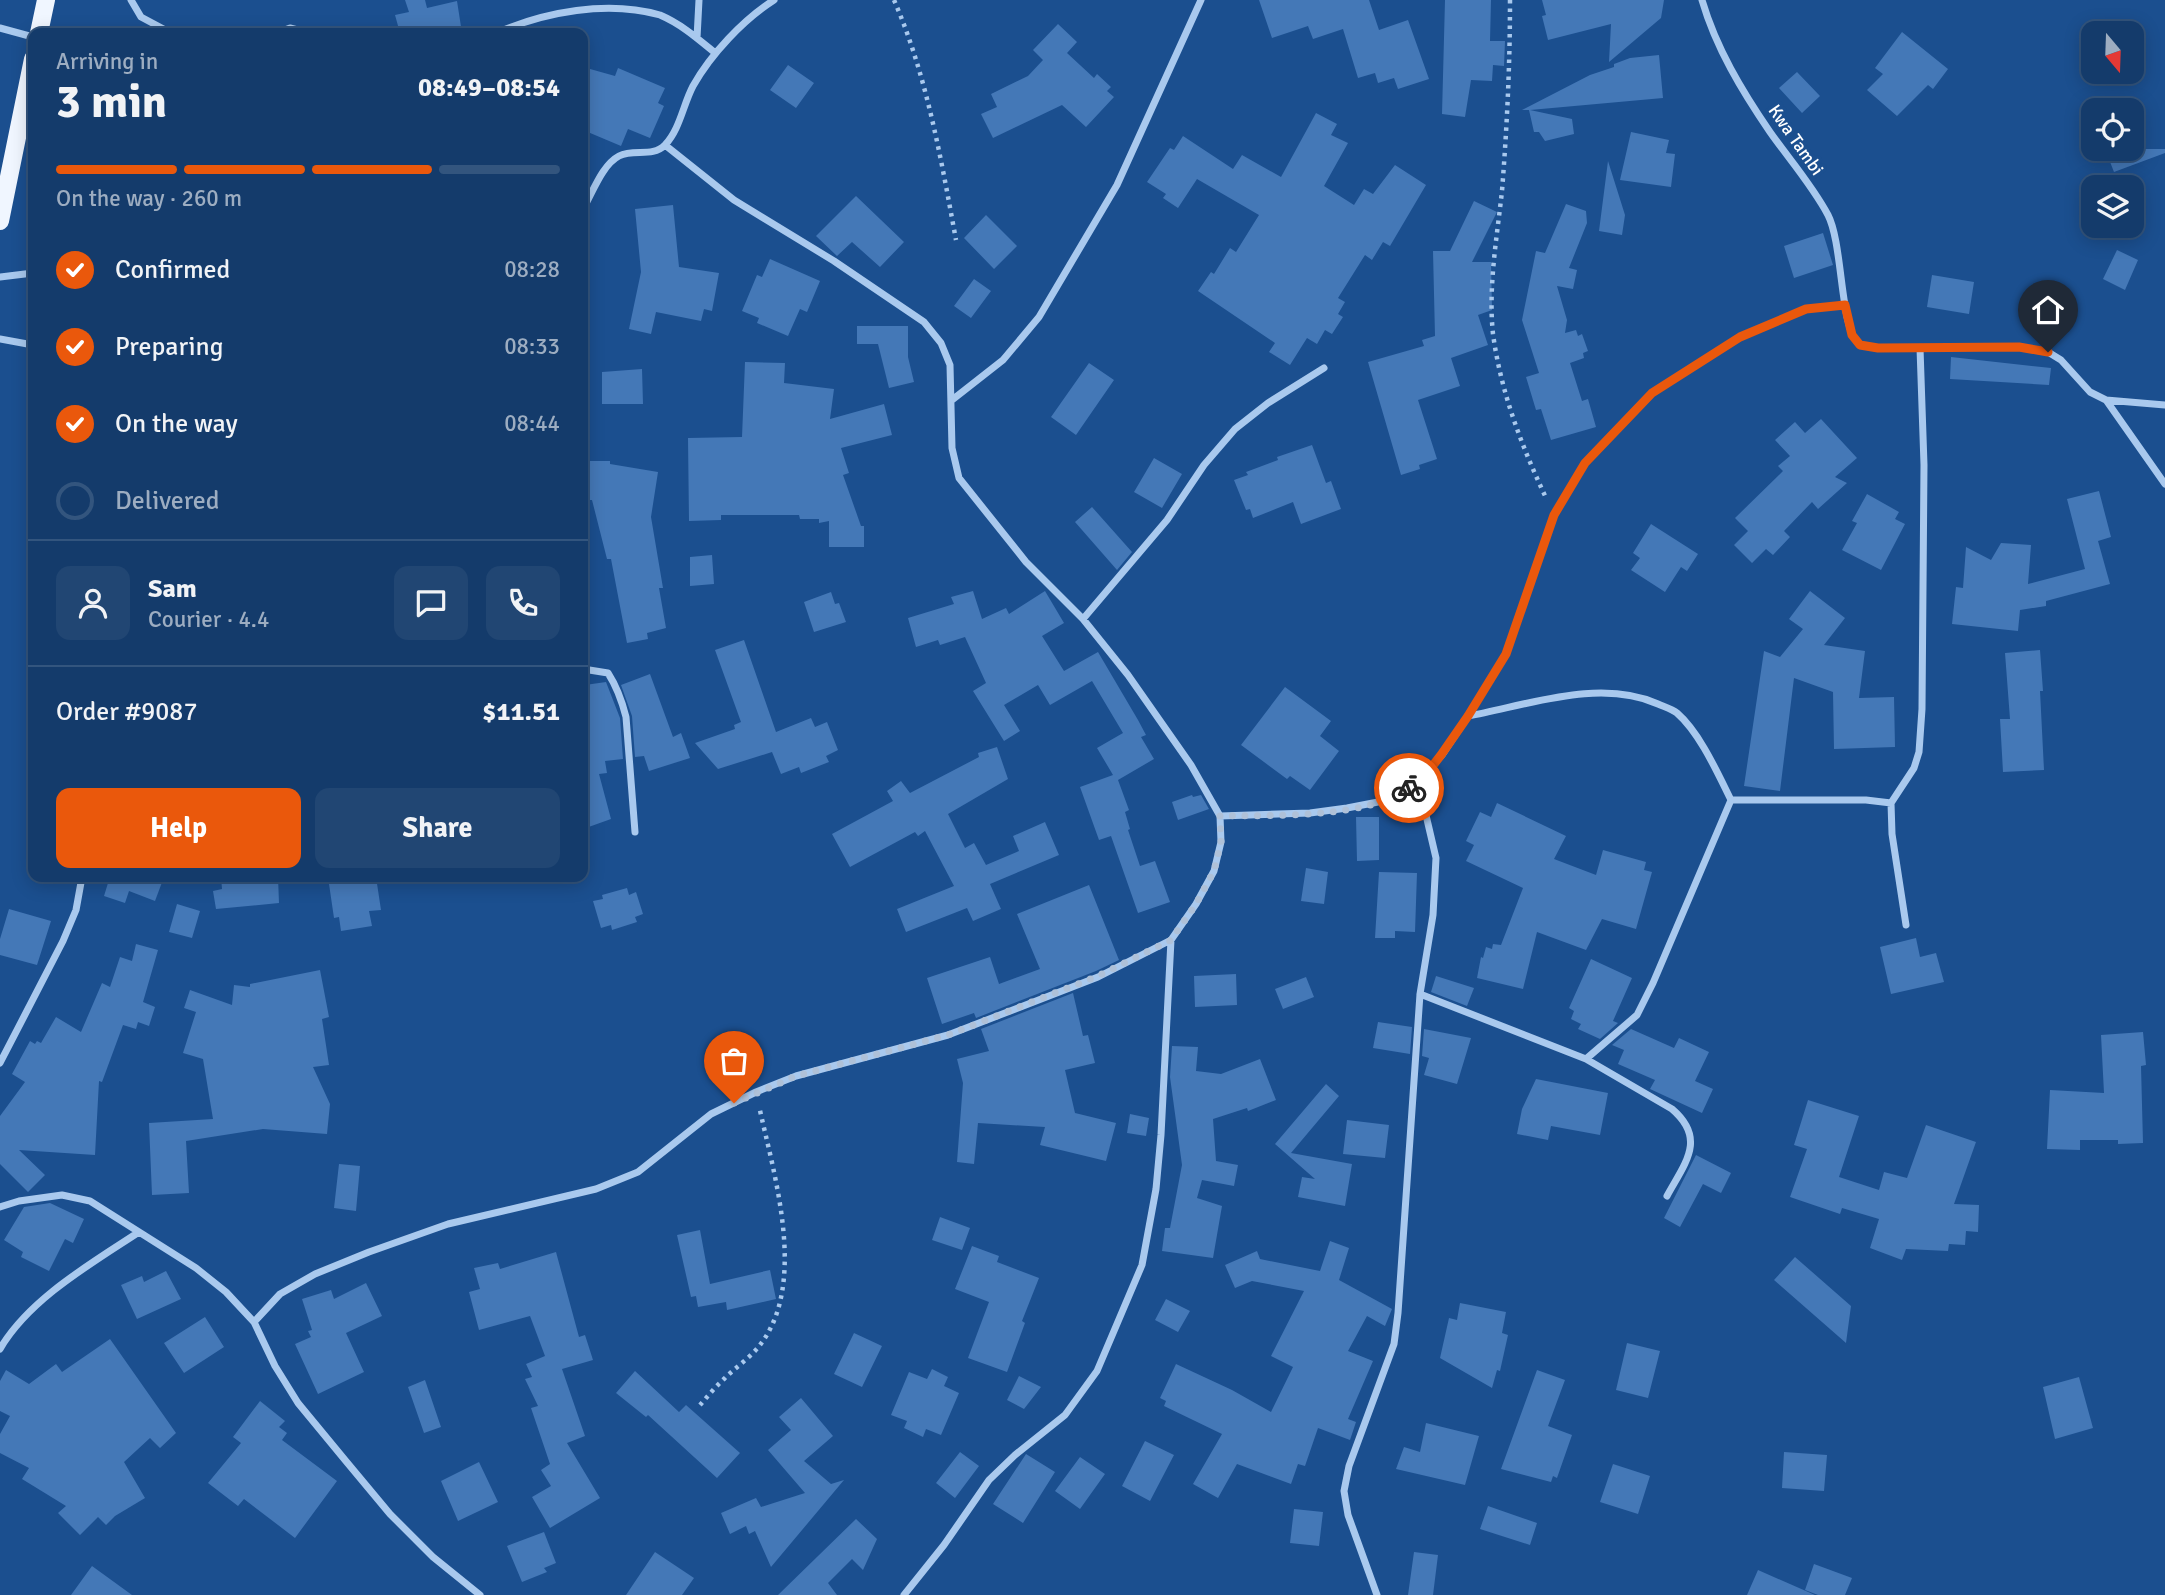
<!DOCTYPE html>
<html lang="en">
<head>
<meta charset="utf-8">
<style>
	body { margin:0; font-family:Signika,sans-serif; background:#214673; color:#f1f3f6; height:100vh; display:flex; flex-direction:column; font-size:26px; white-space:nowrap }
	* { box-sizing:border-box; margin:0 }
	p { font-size:23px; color:#9dadc1 }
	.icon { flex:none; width:38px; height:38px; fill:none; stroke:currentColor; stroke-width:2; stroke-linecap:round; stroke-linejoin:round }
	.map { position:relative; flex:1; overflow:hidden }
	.panel { position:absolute; left:28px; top:28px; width:560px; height:854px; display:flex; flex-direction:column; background:#143b6b; border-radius:14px; box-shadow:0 4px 18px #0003,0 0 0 2px #33557e }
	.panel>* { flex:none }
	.needle { width:46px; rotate:161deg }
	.buttons { position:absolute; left:2081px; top:21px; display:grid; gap:14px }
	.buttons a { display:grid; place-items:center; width:63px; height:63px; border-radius:14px; background:#143b6b; box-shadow:0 4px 18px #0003,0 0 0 2px #33557e; font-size:35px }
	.pin { position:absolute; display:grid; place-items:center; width:60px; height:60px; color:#fff; margin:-72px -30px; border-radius:50% 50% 50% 0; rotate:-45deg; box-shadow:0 0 7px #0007 }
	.pin .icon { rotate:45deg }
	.courier { position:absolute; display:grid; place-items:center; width:70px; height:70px; margin:-35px; border:5px solid #ea580c; border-radius:50%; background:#fff; color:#222; box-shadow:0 2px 9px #0007 }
	.head em { font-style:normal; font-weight:700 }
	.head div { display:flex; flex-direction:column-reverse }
	.head { display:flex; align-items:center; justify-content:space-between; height:119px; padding:0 28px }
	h1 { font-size:46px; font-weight:700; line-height:52px }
	.bar { display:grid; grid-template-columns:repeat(4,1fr); gap:10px 7px; align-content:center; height:84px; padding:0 28px }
	.bar i { height:9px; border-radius:5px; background:#33557e }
	.bar .on { background:#ea580c }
	.bar p { grid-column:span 4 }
	.line { display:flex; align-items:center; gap:18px; padding:0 28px; border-top:2px solid #33557e }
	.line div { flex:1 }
	.round { display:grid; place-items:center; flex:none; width:74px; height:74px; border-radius:14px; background:#214673 }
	ol { padding:0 28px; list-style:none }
	li { display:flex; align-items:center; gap:21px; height:77px }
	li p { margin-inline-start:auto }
	li .icon { padding:7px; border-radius:50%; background:#ea580c; color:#fff; stroke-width:4 }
	li:last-child { color:#9dadc1 }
	li i { width:38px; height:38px; border:4px solid #33557e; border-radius:50% }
	.action { display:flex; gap:14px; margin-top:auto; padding:14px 28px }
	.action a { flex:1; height:80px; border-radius:14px; background:#ea580c; color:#fff; font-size:28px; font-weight:700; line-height:80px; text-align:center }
	.action a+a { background:#214673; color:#f1f3f6 }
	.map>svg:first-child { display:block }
	.building { fill:#4478b7 }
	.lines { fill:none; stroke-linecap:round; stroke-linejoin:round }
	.path { stroke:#a9c9ee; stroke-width:4.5; stroke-dasharray:3.5 5; stroke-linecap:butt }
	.street { stroke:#a9c9ee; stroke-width:7 }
	.primary { stroke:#f0f6ff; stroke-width:18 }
	.done { stroke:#afc1d8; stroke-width:7; stroke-dasharray:0 12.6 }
	.route { stroke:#ea580c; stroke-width:9 }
	.labels { text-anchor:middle; stroke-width:7; stroke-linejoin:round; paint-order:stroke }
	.street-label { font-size:18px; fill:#fff; stroke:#1b4f8f }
</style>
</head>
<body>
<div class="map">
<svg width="2165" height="1595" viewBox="0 0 2165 1595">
	<rect width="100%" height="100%" fill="#1b4f8f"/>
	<path class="building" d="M405 0H425L427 8 457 1 462 33H400L395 15 409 12Z
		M1259 0H1369L1379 30 1408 20 1429 79 1398 89 1394 78 1378 83 1375 73 1358 78 1343 29 1313 39 1308 26 1272 38Z
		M1445 0H1491L1490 41H1505L1504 66 1493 65 1492 81 1471 80 1465 117 1442 114Z
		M1542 0H1664L1661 18 1609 62 1611 24 1548 40 1542 16 1546 15Z
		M1058 24 1077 42 1067 53 1094 78 1097 74 1111 87 1107 91 1114 97 1086 127 1062 105 993 138 981 114 997 107 991 94 1028 76 1043 60 1033 50Z
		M1902 32 1948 69 1933 89 1928 85 1897 116 1867 90 1883 74 1875 68Z
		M1659 55 1663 98 1530 110 1572 119 1574 134 1545 141 1539 132H1534L1529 110H1522L1590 75 1614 67V64L1630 58Z
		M788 65 814 83 796 108 770 90Z
		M583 67 615 76 618 68 665 88 658 103 664 106 650 138 628 129 621 146 583 130Z
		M1797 72 1820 96 1802 113 1779 88Z
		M1316 113 1337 124 1331 135 1348 143 1324 186 1354 205 1364 189 1373 194 1395 165 1426 185 1390 246 1383 242 1372 260 1365 255 1338 298 1345 302 1338 314 1343 317 1332 334 1325 330 1317 344 1307 338 1290 365 1269 352 1275 343 1198 291 1211 272 1214 274 1230 248 1236 252 1259 215 1197 179 1178 208 1163 198 1166 194 1147 182 1170 148 1174 150 1183 136 1233 169 1242 155 1281 177Z
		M1631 132 1669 140 1666 153 1675 154 1671 187 1620 180Z
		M2105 149H2165V153L2114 172Z
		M1608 161 1625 215 1622 235 1599 231Z
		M856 196 904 242 880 267 852 242 837 256 816 236Z
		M1474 201 1497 212 1472 262H1491L1492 310 1478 315 1488 345 1451 358 1460 386 1418 400 1437 459 1419 465 1420 469 1401 475 1368 362 1424 346 1422 340 1435 336 1433 251H1450Z
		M1566 204 1586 211 1587 223 1569 268 1577 270 1573 289 1557 286 1567 320 1565 333 1576 330 1578 336 1582 334 1588 351 1583 353 1584 358 1570 363 1582 401 1588 399 1596 427 1551 440 1541 409 1536 410 1526 377 1539 373 1522 320 1536 251 1545 253Z
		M673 205 679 267 719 273 712 311 704 309 701 321 656 312 651 334 629 329 641 272 635 209Z
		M986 215 1017 246 994 269 964 238Z
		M1823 233 1833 265 1794 278 1784 246Z
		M2117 250 2138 260 2125 290 2103 279Z
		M770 259 820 281 807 312 800 309 788 336 757 323 759 318 742 311 757 275 762 277Z
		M1932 275 1974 282 1969 314 1927 307Z
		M974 279 991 291 971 318 954 306Z
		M857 326H908V357L914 382 889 388 878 344H857Z
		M1951 357 2051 368 2049 385 1950 379Z
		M745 362 785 363 784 383 834 389 830 419 884 404 892 435 841 448 849 473 843 475 861 526H864V547H829V521L819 523V519H800L799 515H721V520L689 521 688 438 742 437Z
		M1089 363 1114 380 1076 435 1051 417Z
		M642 369 643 404H602V372Z
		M1821 419 1857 458 1835 477 1847 483 1818 509 1812 502 1784 531 1790 537 1773 555 1766 549 1752 563 1734 545 1748 531 1735 518 1783 471 1778 466 1790 456 1775 440 1795 422 1805 433Z
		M1312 445 1326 483 1331 481 1341 509 1301 524 1293 502 1253 518 1250 509 1246 510 1234 480 1248 475 1246 472 1278 460 1277 457Z
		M1154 458 1182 474 1162 508 1134 492Z
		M583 461H610V464L658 472 651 517 663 588H659L666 628 647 633 648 639 627 643 611 559H607L592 500H583Z
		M2099 491 2111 537 2098 541 2110 584 2046 601V606L2020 610 2018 631 1952 624 1956 587 1963 588 1966 547 1991 560 2001 543 2031 545 2028 584 2085 569 2067 499Z
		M1867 494 1899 512 1895 519 1905 524 1881 570 1842 550 1857 523 1852 521Z
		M1092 507 1132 552 1117 570 1075 522Z
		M1651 524 1698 554 1687 571 1681 567 1665 592 1631 570 1640 558 1633 553Z
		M712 555 714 584 690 586V557Z
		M973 591 982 619 1006 608 1009 614 1045 591 1064 623 1042 636 1064 671 1098 652 1138 720 1146 735 1141 737 1154 759 1118 780 1129 810 1125 812 1130 829 1128 830 1140 866 1155 861 1170 902 1138 913 1111 836 1099 840 1080 787 1113 775 1097 748 1123 733 1092 681 1050 705 1038 685 1004 705 1020 731 1004 741 973 691 986 683 965 637 940 645 938 640 916 647 908 618 954 604 951 597Z
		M1810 591 1845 618 1824 645 1865 651 1859 698 1894 697 1895 747 1834 749 1833 692 1794 678 1780 791 1744 786 1764 651 1780 657 1803 629 1789 619Z
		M831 592 835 604 839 603 846 622 814 632 804 602Z
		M744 640 776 732 811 718 815 727 827 722 838 750 826 756 829 762 801 773 799 767 781 774 772 752 718 769 695 743 735 729 734 725 741 722 715 650Z
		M2040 650 2043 691H2040L2044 770 2003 772 2000 719H2010L2005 653Z
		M650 674 673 737 681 733 690 758 649 771 644 756 635 757 632 716 621 685Z
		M606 682 620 718 623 759 605 761 607 773 599 774 611 819 583 829V695L586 694 585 685Z
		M1285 687 1331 721 1320 736 1339 751 1310 790 1290 776 1287 779 1241 745Z
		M997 747 1008 779 948 814 965 848 974 843 986 865 1019 851 1013 836 1045 822 1059 855 990 884 1001 909 973 921 967 908 906 932 897 909 954 886 925 831 918 836 915 832 850 867 832 834 893 801 887 791 901 781 910 793 979 757 978 753Z
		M1192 795 1193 797 1201 795 1209 809 1178 820 1172 802Z
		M1497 803 1566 836 1554 859 1596 875 1603 850 1646 862 1644 870 1652 872 1636 929 1602 919 1586 950 1537 932 1523 989 1477 978 1481 957 1483 958 1486 947 1492 949 1493 944 1501 945 1523 888 1466 861 1474 845 1466 841 1480 812 1491 817Z
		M1356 817H1379V860L1357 861Z
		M1306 868 1328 872 1324 904 1301 901Z
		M1379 872 1417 873 1415 932 1395 931V938H1375Z
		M97 877H164L155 901 129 891 125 903 104 896 108 883 97 879Z
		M221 877H278L279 903 216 909 213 891 222 889Z
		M332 877H376L381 910 369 911 372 926 341 931 339 917 334 918 329 884 333 883Z
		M1089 885 1119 960 1096 971 976 1018 974 1013 942 1024 927 978 990 957 999 984 1040 969 1017 914Z
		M627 888 629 895 636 892 643 914 635 917 637 922 612 930 611 925 601 928 593 901 603 899 602 895Z
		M177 904 200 911 192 938 169 932Z
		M9 909 51 921 37 965 0 955V939Z
		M1916 938 1920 957 1936 953 1944 982 1891 994 1880 947Z
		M136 944 158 950 143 1002 155 1007 149 1026 138 1022 136 1029 123 1025 102 1082 99 1081 95 1155 19 1150 45 1175 28 1192 0 1164V1116L25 1082 12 1074 30 1041 35 1044 37 1041 41 1043 56 1017 81 1032 102 983 110 987 120 957 132 961Z
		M1591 959 1632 978 1613 1021 1618 1023 1600 1039 1578 1029 1581 1024 1571 1019 1574 1011 1569 1008Z
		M320 970 329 1017 322 1019 329 1065 313 1067 330 1104 327 1134 263 1129 186 1141 189 1193 152 1195 149 1123 213 1119 203 1059 183 1053 196 1012 184 1008 190 990 232 1005 234 985 250 987V984Z
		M1236 974 1237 1005 1195 1007 1194 976Z
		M1436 976 1474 988 1467 1006 1431 992Z
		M1306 977 1314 997 1283 1009 1275 989Z
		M1073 993 1083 1036 1088 1035 1095 1063 1065 1070 1075 1113 1116 1123 1106 1161 1040 1145 1045 1127 978 1123 974 1164 957 1162 963 1083 957 1059 989 1051 981 1029Z
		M1378 1022 1412 1027 1410 1054 1373 1048Z
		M1424 1029 1471 1038 1457 1084 1424 1075 1429 1058 1422 1056Z
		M1631 1029 1674 1048 1679 1038 1709 1052 1695 1081 1713 1089 1702 1113 1650 1089 1655 1080 1618 1064 1624 1050 1612 1045Z
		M2143 1032 2146 1065 2141 1066 2143 1143 2118 1144V1140H2080V1150L2047 1149 2050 1090 2104 1093 2101 1035Z
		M1172 1046 1198 1047 1196 1071 1221 1074 1260 1059 1276 1100 1248 1111 1247 1108 1213 1119 1216 1161 1238 1165 1234 1186 1202 1180 1197 1198 1222 1206 1213 1258 1162 1251 1165 1228H1170L1182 1165 1170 1077Z
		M1536 1079 1608 1093 1600 1135 1551 1126 1548 1140 1517 1134 1522 1109Z
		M1326 1084 1339 1096 1291 1153 1352 1164 1345 1206 1298 1197 1302 1177 1315 1179 1275 1144Z
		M1808 1100 1859 1116 1839 1177 1879 1190 1884 1172 1907 1178 1926 1125 1976 1142 1954 1204 1979 1205 1978 1232 1966 1231 1965 1245 1949 1244 1948 1251 1906 1249 1902 1260 1870 1248 1879 1219 1842 1208 1840 1214 1790 1197 1807 1149 1794 1145Z
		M1130 1114 1149 1118 1146 1136 1127 1133Z
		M1347 1120 1389 1125 1385 1158 1343 1154Z
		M1696 1155 1731 1173 1721 1193 1703 1184 1680 1227 1664 1218Z
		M339 1164 360 1166 356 1211 334 1208Z
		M50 1203 84 1219 73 1243 65 1239 49 1271 21 1257 23 1252 4 1240 24 1207Z
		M940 1217 970 1228 962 1250 932 1240Z
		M700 1230 710 1284 770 1270 776 1299 727 1310 726 1302 698 1307 696 1296 691 1297 677 1235Z
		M1330 1241 1349 1248 1339 1280 1392 1309 1385 1326 1367 1316 1348 1351 1373 1361 1348 1419 1356 1422 1350 1440 1318 1428 1305 1466 1298 1464 1291 1484 1237 1464 1218 1498 1193 1484 1222 1434 1164 1406 1166 1401 1160 1398 1176 1364 1232 1390 1271 1412 1293 1367 1271 1356 1304 1291 1252 1281 1235 1288 1225 1265 1257 1251 1260 1259 1320 1271Z
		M972 1246 999 1256 997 1262 1039 1278 1022 1321 1025 1323 1007 1372 968 1358 989 1302 955 1289Z
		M556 1252 579 1337 585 1335 593 1360 562 1369 585 1436 567 1443 600 1498 550 1528 532 1497 551 1486 541 1470 550 1464 531 1408 538 1406 525 1379 532 1377 526 1364 545 1356 530 1316 479 1330 469 1292 480 1289 474 1268 498 1263 500 1269Z
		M1795 1257 1851 1306 1846 1343 1774 1280Z
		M166 1271 181 1299 137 1319 121 1285 142 1276 144 1282Z
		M366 1283 382 1316 346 1333 364 1372 318 1394 295 1344 311 1337 308 1331 312 1330 302 1299 331 1290 334 1299Z
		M1166 1299 1190 1311 1178 1332 1155 1320Z
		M1460 1303 1506 1312 1502 1333 1508 1335 1500 1371 1497 1370 1492 1388 1440 1358 1449 1318 1457 1320Z
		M205 1317 224 1347 184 1373 164 1343Z
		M854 1333 882 1346 862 1387 834 1374Z
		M110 1339 176 1433 160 1448 150 1438 124 1462 145 1498 115 1516 106 1525 98 1517 80 1535 58 1513 66 1506 22 1479 29 1468 0 1453V1434L10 1416 0 1411V1381L6 1370 29 1384 56 1364 62 1372Z
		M1627 1343 1660 1351 1648 1398 1616 1390Z
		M932 1369 948 1377 944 1386 959 1393 941 1435 926 1429 923 1437 904 1428 907 1421 891 1415 909 1372 927 1379Z
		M1537 1370 1565 1380 1548 1426 1572 1435 1557 1478 1553 1476 1551 1482 1501 1469Z
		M635 1371 679 1412 686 1405 740 1453 717 1478 648 1415 646 1417 616 1393Z
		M1019 1376 1041 1387 1024 1409 1007 1400Z
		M2079 1377 2093 1428 2055 1439 2043 1387Z
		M425 1380 441 1427 424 1433 408 1387Z
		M801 1398 833 1436 804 1461 831 1484 844 1480 771 1567 755 1531 749 1534 746 1526 730 1534 721 1513 756 1498 761 1507 805 1493 768 1450 791 1430 779 1417Z
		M260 1401 285 1421 279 1427 287 1433 282 1440 337 1481 295 1538 244 1499 238 1506 208 1483 241 1443 233 1437Z
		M1426 1423 1479 1436 1465 1485 1396 1469 1404 1447 1420 1452Z
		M1145 1441 1174 1455 1150 1501 1122 1486Z
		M960 1452 979 1466 955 1498 936 1483Z
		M1784 1452 1827 1455 1824 1491 1782 1488Z
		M1026 1454 1055 1472 1023 1523 993 1504Z
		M1080 1457 1105 1474 1080 1509 1055 1491Z
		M479 1462 498 1502 458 1521 441 1481Z
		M1613 1464 1650 1476 1638 1514 1600 1502Z
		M1488 1506 1537 1523 1530 1545 1480 1529Z
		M1294 1509 1323 1512 1319 1546 1290 1543Z
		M856 1519 877 1539 863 1570 852 1559 828 1583 837 1595H778Z
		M544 1532 556 1563 544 1568 547 1572 522 1582 507 1546Z
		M655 1552 694 1578 682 1595H626Z
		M1414 1552 1438 1555 1433 1595H1408Z
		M1814 1564 1852 1578 1845 1595H1818L1805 1590Z
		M92 1566 132 1595H71Z
		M1758 1570 1815 1595H1747Z"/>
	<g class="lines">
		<path class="path" d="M894 0C927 76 941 159 956 240
			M1510 0C1510 64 1507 127 1502 191 1497 237 1488 287 1493 334 1501 393 1522 447 1547 500
			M700 1405C708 1396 716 1386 725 1378 736 1367 751 1357 760 1345 808 1283 774 1175 759 1106"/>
		<path class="street" d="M131 0 141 17 171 33
			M1702 0C1716 48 1742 91 1770 132 1789 159 1812 185 1828 215 1843 244 1840 327 1858 343 1863 347 1872 347 1878 348L2019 347 2048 352 2061 360 2090 392 2106 400 2165 405
			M0 28 33 37
			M277 33 290 28 309 33
			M496 33C545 12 607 0 660 15 681 24 697 38 714 52
			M697 38 699 0
			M583 209C593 192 602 165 619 156 634 148 652 158 665 145 680 129 683 105 693 86 711 54 743 20 774 0
			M0 277 33 273
			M0 339 33 345
			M952 400 1003 360 1039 317 1117 185 1201 0
			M2106 400 2165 484
			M1083 619 1167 520 1204 465 1235 429 1268 403 1324 368
			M583 669 608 673C617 687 622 701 626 717L635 832
			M1468 716C1528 705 1600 678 1658 704 1665 707 1672 709 1677 713 1700 733 1718 774 1731 800L1653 983 1637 1015 1586 1059
			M1731 800H1866L1891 803
			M1220 816 1310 813 1347 808 1378 802 1402 793 1418 781 1442 755 1468 716 1506 654 1554 515 1585 463 1652 393 1740 337 1806 309 1845 305
			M1906 925 1892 834 1891 803 1914 768 1919 752 1922 709 1924 465 1920 348
			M1420 994 1586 1059 1672 1109C1707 1139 1685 1163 1667 1196
			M0 1063 63 941 76 910 82 877
			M0 1207 19 1201 62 1195 90 1201 196 1268 226 1292 254 1322 275 1366 298 1403 345 1460 390 1514 433 1557 480 1595
			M254 1322 280 1294 315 1274 369 1252 448 1224 596 1189 638 1172 711 1114 756 1092 796 1076 948 1035 1098 977 1171 940 1196 904 1214 871 1221 842 1220 816 1191 765 1128 675 1083 619 1026 562 959 478 952 448 950 365 941 343 924 322 834 261 734 200 665 145
			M0 1349C29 1299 92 1263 139 1232
			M904 1595 944 1545 989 1480 1015 1455 1065 1415 1097 1371 1142 1265 1156 1189 1161 1135 1171 940
			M1377 1595 1348 1515 1344 1491 1349 1466 1394 1344 1398 1313 1420 994 1433 915 1436 858 1418 781"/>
		<path class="primary" d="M39 33 46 0
			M0 221 33 59"/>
	</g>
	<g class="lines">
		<path class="done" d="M734 1103 796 1076 948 1035 1098 976 1171 940 1196 904 1214 871 1221 842 1220 816C1271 815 1368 819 1409 788"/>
		<path class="route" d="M1409 788 1427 773 1441 755 1468 716 1506 654 1554 515 1585 463 1652 393 1740 337 1806 309 1845 305 1852 335 1860 345 1878 348 2019 347 2048 352"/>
	</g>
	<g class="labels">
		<g class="street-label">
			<text transform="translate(1796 140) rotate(55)" y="6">Kwa Tambi</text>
		</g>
	</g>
</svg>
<div class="buttons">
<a><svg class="needle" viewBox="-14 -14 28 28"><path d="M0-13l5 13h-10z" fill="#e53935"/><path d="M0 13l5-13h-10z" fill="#9dadc1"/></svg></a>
<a><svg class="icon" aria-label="locate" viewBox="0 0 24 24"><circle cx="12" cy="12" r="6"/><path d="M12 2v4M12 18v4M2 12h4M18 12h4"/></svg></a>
<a><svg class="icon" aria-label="layers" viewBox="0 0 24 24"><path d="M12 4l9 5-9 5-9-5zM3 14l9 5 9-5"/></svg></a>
</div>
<div class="pin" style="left:734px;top:1103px;background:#ea580c"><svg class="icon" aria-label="bag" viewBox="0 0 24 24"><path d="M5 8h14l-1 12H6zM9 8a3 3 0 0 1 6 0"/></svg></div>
<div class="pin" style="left:2048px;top:352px;background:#1f2937"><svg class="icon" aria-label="home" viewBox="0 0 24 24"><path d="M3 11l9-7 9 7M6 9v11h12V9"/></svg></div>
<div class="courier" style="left:1409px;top:788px"><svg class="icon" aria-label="bike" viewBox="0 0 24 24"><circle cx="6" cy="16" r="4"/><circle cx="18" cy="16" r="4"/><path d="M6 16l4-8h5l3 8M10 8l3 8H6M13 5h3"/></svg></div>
<section class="panel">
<div class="head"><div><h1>3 min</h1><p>Arriving in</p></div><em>08:49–08:54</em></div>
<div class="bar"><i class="on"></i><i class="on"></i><i class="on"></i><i></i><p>On the way · 260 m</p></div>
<ol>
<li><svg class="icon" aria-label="check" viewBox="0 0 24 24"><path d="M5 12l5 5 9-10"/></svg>Confirmed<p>08:28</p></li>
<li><svg class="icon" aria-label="check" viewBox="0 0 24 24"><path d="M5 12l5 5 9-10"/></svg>Preparing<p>08:33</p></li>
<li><svg class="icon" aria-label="check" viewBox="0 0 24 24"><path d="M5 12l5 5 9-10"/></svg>On the way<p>08:44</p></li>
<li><i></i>Delivered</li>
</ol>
<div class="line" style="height:126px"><a class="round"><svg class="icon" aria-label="person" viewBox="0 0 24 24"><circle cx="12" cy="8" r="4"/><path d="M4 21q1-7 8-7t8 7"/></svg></a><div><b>Sam</b><p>Courier · 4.4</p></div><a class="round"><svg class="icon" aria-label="chat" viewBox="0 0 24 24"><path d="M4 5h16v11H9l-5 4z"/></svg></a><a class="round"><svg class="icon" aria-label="phone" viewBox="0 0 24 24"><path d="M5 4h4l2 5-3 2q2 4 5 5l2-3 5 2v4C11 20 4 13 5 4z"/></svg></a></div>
<div class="line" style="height:91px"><div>Order #9087</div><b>$11.51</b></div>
<div class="action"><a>Help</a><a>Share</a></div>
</section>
</div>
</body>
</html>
